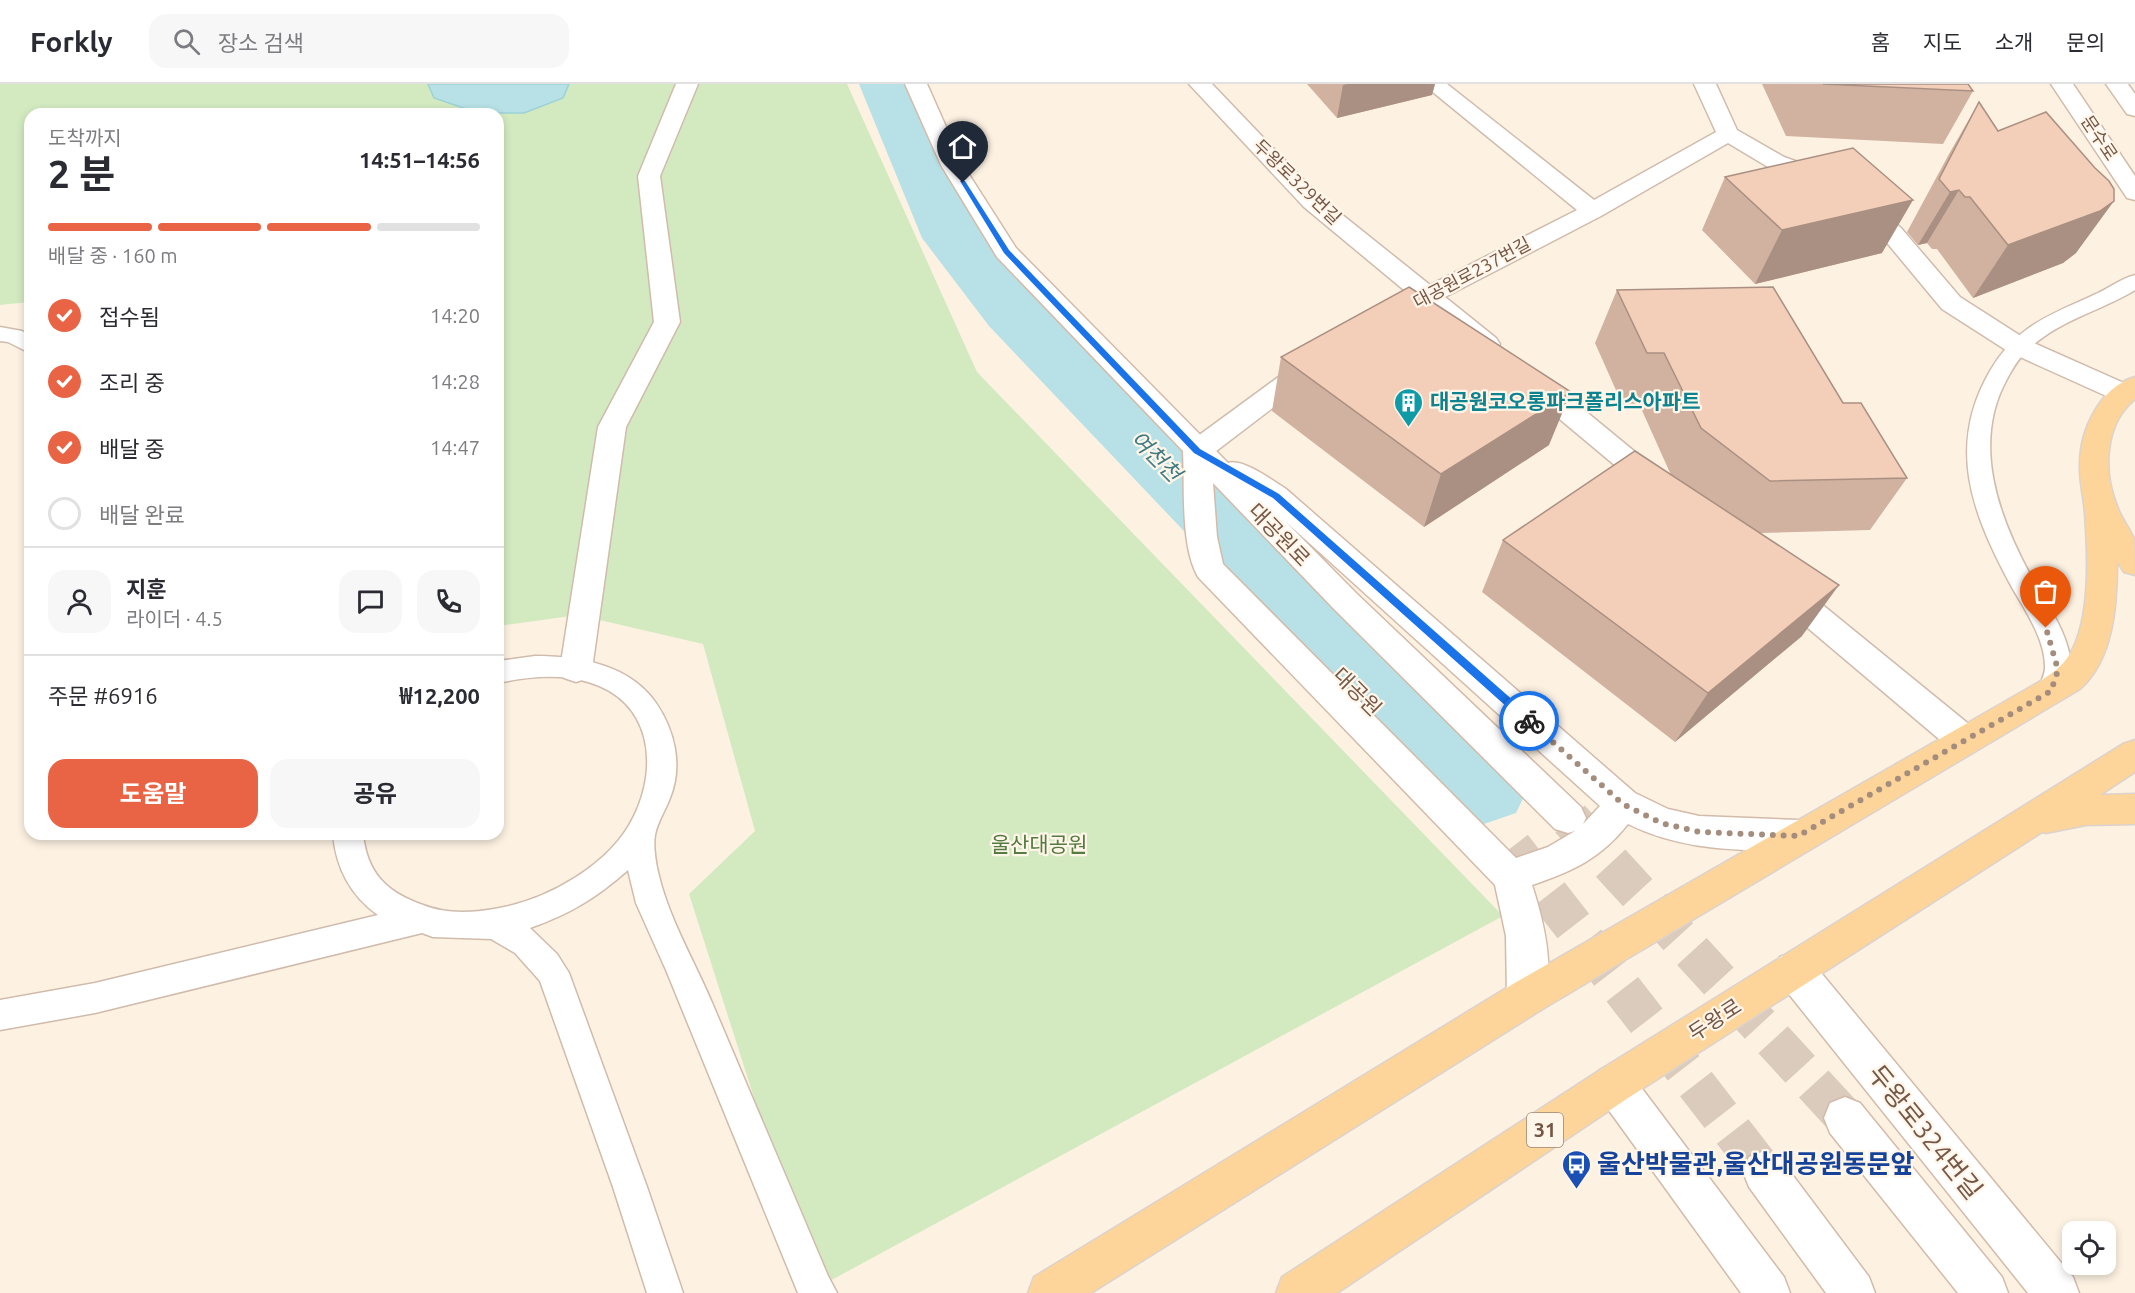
<!DOCTYPE html>
<html lang="ko">
<head>
<meta charset="utf-8">
<style>
	body { margin:0; font-family:Ubuntu,"Noto Sans KR",sans-serif; background:#f7f7f7; color:#2b2b33; height:100vh; display:flex; flex-direction:column; font-size:22px; white-space:nowrap }
	* { box-sizing:border-box; margin:0 }
	p { font-size:20px; color:#7c7c81 }
	.icon { flex:none; width:33px; height:33px; fill:none; stroke:currentColor; stroke-width:2; stroke-linecap:round; stroke-linejoin:round }
	.map { position:relative; flex:1; overflow:hidden }
	.details { position:absolute; left:24px; top:24px; width:480px; height:732px; display:flex; flex-direction:column; background:#fff; border-radius:18px; box-shadow:0 3px 9px #0003 }
	.details>* { flex:none }
	.controls { position:absolute; left:2062px; top:1137px; display:grid; gap:12px }
	.controls a { display:grid; place-items:center; width:54px; height:54px; border-radius:12px; background:#fff; box-shadow:0 3px 9px #0003; font-size:30px }
	.pin { position:absolute; display:grid; place-items:center; width:51px; height:51px; color:#fff; margin:-62px -26px; border-radius:50% 50% 50% 0; rotate:-45deg; box-shadow:0 0 6px #0007 }
	.pin .icon { rotate:45deg }
	.courier { position:absolute; display:grid; place-items:center; width:60px; height:60px; margin:-30px; border:4px solid #1a73e8; border-radius:50%; background:#fff; color:#222; box-shadow:0 2px 8px #0007 }
	.head em { font-style:normal; font-weight:700 }
	.head div { display:flex; flex-direction:column-reverse }
	.head { display:flex; align-items:center; justify-content:space-between; height:102px; padding:0 24px }
	h1 { font-size:39px; font-weight:700; line-height:45px }
	.bar { display:grid; grid-template-columns:repeat(4,1fr); gap:9px 6px; align-content:center; height:72px; padding:0 24px }
	.bar i { height:8px; border-radius:4px; background:#e1e1e2 }
	.bar .current { background:#e96445 }
	.bar p { grid-column:span 4 }
	.line { display:flex; align-items:center; gap:15px; padding:0 24px; border-top:2px solid #e1e1e2 }
	.line div { flex:1 }
	.round { display:grid; place-items:center; flex:none; width:63px; height:63px; border-radius:18px; background:#f7f7f7 }
	ol { padding:0 24px; list-style:none }
	li { display:flex; align-items:center; gap:18px; height:66px }
	li p { margin-inline-start:auto }
	li .icon { padding:6px; border-radius:50%; background:#e96445; color:#fff; stroke-width:4 }
	li:last-child { color:#7c7c81 }
	li i { width:33px; height:33px; border:3px solid #e1e1e2; border-radius:50% }
	.button { display:flex; gap:12px; margin-top:auto; padding:12px 24px }
	.button a { flex:1; height:69px; border-radius:18px; background:#e96445; color:#fff; font-size:24px; font-weight:700; line-height:69px; text-align:center }
	.button a+a { background:#f7f7f7; color:#2b2b33 }
	header { display:flex; align-items:center; gap:36px; box-sizing:border-box; height:84px; padding:0 30px; background:#fff; border-bottom:2px solid #e1e1e2 }
	header strong { font-size:28px }
	nav { display:flex; gap:33px; margin-inline-start:auto; font-size:21px }
	.search { width:420px; height:54px; background:#f7f7f7; display:flex; align-items:center; gap:15px; box-sizing:border-box; padding:0 21px; border-radius:18px; color:#7c7c81; font-size:22px }
	.map>svg:first-child { display:block }
	.green { fill:#d3eac1 }
	.water { fill:#b7e1e6; stroke:#9dd1d8; stroke-width:1.5 }
	.lines { fill:none; stroke-linecap:round; stroke-linejoin:round }
	.river { fill:#b7e1e6; fill-rule:evenodd }
	.secondary-tunnel { stroke:#dbcbbc; stroke-width:40; stroke-dasharray:40 20; stroke-linecap:butt }
	.lane-casing { stroke:#d0bbac; stroke-width:3 }
	.street-casing { stroke:#d0bbac; stroke-width:3 }
	.secondary-casing { stroke:#d3baa9; stroke-width:3 }
	.primary-casing { stroke:#dbd3cf; stroke-width:3 }
	.lane { fill:#fff; fill-rule:evenodd }
	.street { fill:#fff; fill-rule:evenodd }
	.secondary { fill:#fff; fill-rule:evenodd }
	.primary { fill:#fdd499; fill-rule:evenodd }
	.wall { fill:#d1b19f }
	.shaded-wall { fill:#aa9082 }
	.building { fill:#f3ceb9; stroke:#aa9082; stroke-width:1.5 }
	.route { fill:#1a73e8 }
	.done { stroke:#a58d7e; stroke-width:6; stroke-dasharray:0 10.8 }
	.labels { text-anchor:middle; stroke-width:4.5; stroke-linejoin:round; paint-order:stroke }
	.far-street-label { font-size:18px; fill:#755748; stroke:#fff6e9 }
	.shield { fill:#fff6e9; stroke:#9e8778; stroke-width:1.5 }
	.shield-label { font-size:20px; font-weight:bold; fill:#755748 }
	.culture-label { font-size:21px; font-weight:bold; fill:#0d838f; stroke:#fff6e9; text-anchor:start }
	.street-label { font-size:21px; fill:#755748; stroke:#fff6e9 }
	.park-label { font-size:21px; fill:#547b40; stroke:#fff6e9 }
	.water-label { font-size:22px; font-style:italic; fill:#3f7982; stroke:#fff6e9 }
	.near-street-label { font-size:26px; fill:#755748; stroke:#fff6e9 }
	.near-transit-label { font-size:26px; font-weight:bold; fill:#164399; stroke:#fff6e9; text-anchor:start }
</style>
</head>
<body>
<header>
<strong>Forkly</strong>
<div class="search"><svg class="icon" aria-label="search" viewBox="0 0 24 24"><circle cx="10" cy="10" r="6"/><path d="M15 15l6 6"/></svg>장소 검색</div>
<nav><a>홈</a><a>지도</a><a>소개</a><a>문의</a></nav>
</header>
<div class="map">
<svg width="2135" height="1209" viewBox="0 0 2135 1209">
	<rect width="100%" height="100%" fill="#fdf2e2"/>
	<path class="green" d="M0 0H847L977 288 1503 832 815 1205 689 810 755 747 703 560 578 531 498 542V30H30V218L0 221Z"/>
	<path class="water" d="M428 0H569L563 14 524 29H478L434 14Z"/>
	<g class="lines">
		<path class="river" d="M859 0H913L982 149 1035 212 1516 675 1529 702 1516 729 1484 740 1452 729 989 242 922 154Z"/>
		<path class="secondary-tunnel" d="M1570 735 1845 1034
			M1512 763 1764 1088"/>
		<defs>
			<path id="lane" d="M2135 191V206C2099 228 2055 237 2025 269 2017 276 2012 286 2007 295 1971 360 1999 434 2032 494 2047 521 2071 552 2071 585 2071 595 2065 606 2061 615L2051 618 2041 615 2037 607C2040 600 2044 593 2045 585 2046 554 2023 524 2009 498 1971 427 1947 361 1990 287 2016 241 2053 230 2098 209 2111 203 2122 194 2135 191Z
				M0 243 22 247 30 252V269L8 258 0 257Z
				M535 572C579 572 629 580 656 619 675 647 683 682 670 714 666 725 657 739 655 751 653 762 656 781 659 792 670 837 695 878 713 921 751 1011 790 1102 828 1192L837 1209H798L666 886 636 819 628 786C596 814 570 830 530 844L557 870 569 889 647 1103 683 1209H647L613 1103 540 897 515 869 491 855 433 853 422 849 95 929 0 946V916L95 899 378 831C350 811 336 784 333 750H363C367 789 386 808 423 821 445 830 471 829 494 825 546 817 611 781 634 732 659 681 651 616 588 598 559 589 527 593 498 599V577Z"/>
			<path id="street" d="M676 0H698L660 92 680 238 626 343 592 585 588 594 576 598 564 594 560 585 598 343 654 238 638 92Z
				M1189 0H1212L1320 113 1430 201 1577 126 1423 0H1447L1594 116 1716 48 1694 0H1716L1737 46 1784 73 1846 95 1901 144 1960 213 2027 256 2133 303 2135 312 2133 315 2123 318 2113 315 2009 268 1942 225 1883 154 1830 105 1768 83 1728 59 1601 132 1445 213 1496 254 1500 260 1496 266 1487 268 1478 266 1426 223 1410 229 1401 227 1397 221 1401 215 1410 211 1304 123Z
				M1312 272 1321 275 1325 281 1321 287 1207 374 1197 377 1187 374 1183 367 1187 360 1303 275Z
				M1529 286 1539 289 1668 395 1673 402 1668 409 1658 412 1648 409 1519 301 1516 295 1519 289Z
				M1781 492 1792 496 1976 646 1981 656 1976 666 1964 670 1952 666 1770 512 1765 504 1770 496Z"/>
			<path id="secondary" d="M905 0H927L963 81 1016 164 1228 379C1243 374 1273 397 1286 405L1635 709 1668 725 1699 732 1798 736 1811 741 1816 752 1811 763 1798 768C1737 765 1685 768 1628 740 1600 775 1573 787 1532 801 1544 838 1557 890 1541 926L1527 931 1513 926 1507 913 1506 852 1495 801 1198 493C1180 461 1185 404 1183 367L997 173 941 81ZM1213 399 1334 525 1555 745 1568 749 1575 747 1548 763 1516 774 1223 480 1217 453ZM1286 438 1600 722 1585 738 1583 740 1586 734 1581 723 1356 509Z
				M2051 0H2073L2135 92V116L2127 114Z
				M2106 0H2128L2135 10V32L2127 30Z
				M1794 868 1808 873 2073 1193 2079 1209H2028L1780 899 1775 886 1780 873Z
				M1614 980 1628 986 1784 1193 1790 1209H1741L1600 1014 1594 1000 1600 986Z
				M1845 1013 1860 1019 2002 1193 2008 1209H1958L1830 1049 1824 1034 1830 1019Z
				M1764 1067 1779 1073 1869 1193 1875 1209H1826L1749 1103 1743 1088 1749 1073Z"/>
			<path id="primary" d="M2135 293V315C2104 340 2103 388 2117 422 2121 434 2129 443 2134 455 2135 464 2135 481 2135 491L2124 488 2117 477C2117 519 2114 575 2080 605L1541 926 1091 1209H1028L1034 1193 1513 900 2039 598C2051 590 2062 583 2070 570 2091 535 2088 470 2085 430 2084 414 2079 397 2080 380 2080 346 2100 303 2135 293Z
				M2135 656V688L2100 711 2135 710V740L2086 741 2046 749 2042 748 1628 1014 1337 1209H1276L1282 1193 1600 986 2123 660Z"/>
		</defs>
		<use href="#lane" class="lane-casing"/>
		<use href="#street" class="street-casing"/>
		<use href="#secondary" class="secondary-casing"/>
		<use href="#primary" class="primary-casing"/>
		<use href="#lane" class="lane"/>
		<use href="#street" class="street"/>
		<use href="#secondary" class="secondary"/>
		<use href="#primary" class="primary"/>
	</g>
	<path class="wall" d="M1307 0H1435L1432 11 1337 34Z
		M1762 0H1968L1973 7 1943 60 1786 52Z
		M1979 18 1998 47 2095 84 2076 169 2063 179 1973 214 1937 165H1932L1927 159 1918 161 1907 148 1949 70Z
		M1725 93 1882 169 1755 200 1702 146Z
		M1617 206 1843 319 1907 394 1870 446 1760 449 1802 552 1675 658 1482 508 1503 456 1671 391 1640 322H1623L1595 259Z
		M1281 273 1549 361 1424 443 1272 327Z"/>
	<path class="shaded-wall" d="M1347 0H1435L1432 11 1337 34 1343 1Z
		M1959 106 1927 159 1918 161 1950 108Z
		M1913 116 1882 169 1755 200 1782 146Z
		M2114 117 2076 169 2063 179 1973 214 2008 161Z
		M1571 308 1549 361 1424 443 1441 390Z
		M1839 501 1802 552 1675 658 1708 609Z"/>
	<path class="building" d="M1823 0H1968L1973 7Z
		M1979 18 1998 47 2046 28 2095 84 2109 97 2114 105V117L2100 127 2008 161 1970 113H1965L1959 106 1950 108 1939 95Z
		M1853 64 1913 116 1782 146 1725 93Z
		M1409 203 1571 308 1441 390 1281 273Z
		M1773 203 1843 319H1861L1907 394 1770 397 1701 344 1664 269H1647L1617 206Z
		M1635 367 1839 501 1708 609 1503 456Z"/>
	<path class="route" d="M960 97H965L1009 166 1200 365 1279 410 1533 634V640H1526L1273 414 1194 369 1004 169Z"/>
	<g class="lines">
		<path class="done" d="M1529 637 1623 720 1661 739 1699 748 1798 752 2051 607 2058 586 2046 544"/>
	</g>
	<defs>
		<symbol id="building-pin" viewBox="-11 -11 22 30"><path d="M0 17L-7.5 6A9.5 9.5 0 1 1 7.5 6Z" fill="#0f9aa8" stroke="#fff6e9"/><path d="M-4-6H4V6H1V3H-1V6H-4ZM-2.5-4.3h1.7v1.8h-1.7ZM.8-4.3h1.7v1.8H.8ZM-2.5-1h1.7V.8h-1.7ZM.8-1h1.7V.8H.8Z" fill="#fff"/></symbol>
		<symbol id="bus-pin" viewBox="-11 -11 22 30"><path d="M0 17L-7.5 6A9.5 9.5 0 1 1 7.5 6Z" fill="#1a4fb4" stroke="#fff6e9"/><path d="M-5-6H5V4H4V6H2V4H-2V6H-4V4H-5ZM-3.5-4V0h7V-4ZM-3.5 1.2v1.5H-2V1.2ZM2 1.2v1.5H3.5V1.2Z" fill="#fff"/></symbol>
	</defs>
	<g fill-rule="evenodd">
		<use href="#building-pin" x="1392" y="302" width="33" height="45"/>
		<use href="#bus-pin" x="1560" y="1064" width="33" height="45"/>
	</g>
	<g class="labels">
		<g class="far-street-label">
			<text transform="translate(2099 54) rotate(56)" y="6">문수로</text>
			<text transform="translate(1297 98) rotate(44)" y="6">두왕로329번길</text>
			<text transform="translate(1472 189) rotate(-28)" y="6">대공원로237번길</text>
		</g>
		<rect class="shield" x="1527" y="1029" width="36" height="34" rx="4.5"/>
		<g class="shield-label">
			<text x="1545" y="1053">31</text>
		</g>
		<g class="culture-label">
			<text x="1430" y="325">대공원코오롱파크폴리스아파트</text>
		</g>
		<g class="street-label">
			<text transform="translate(1279 451) rotate(46)" y="7">대공원로</text>
			<text transform="translate(1357 608) rotate(45)" y="7">대공원</text>
			<text transform="translate(1715 936) rotate(-33)" y="7">두왕로</text>
		</g>
		<g class="park-label">
			<text x="1039" y="768">울산대공원</text>
		</g>
		<g class="water-label">
			<text transform="translate(1156 372) rotate(45)" y="8">여천천</text>
		</g>
		<g class="near-street-label">
			<text transform="translate(1925 1048) rotate(51)" y="9">두왕로324번길</text>
		</g>
		<g class="near-transit-label">
			<text x="1597" y="1089">울산박물관,울산대공원동문앞</text>
		</g>
	</g>
</svg>
<div class="controls">
<a><svg class="icon" aria-label="locate" viewBox="0 0 24 24"><circle cx="12" cy="12" r="6"/><path d="M12 2v4M12 18v4M2 12h4M18 12h4"/></svg></a>
</div>
<div class="pin" style="left:2046px;top:544px;background:#ea580c"><svg class="icon" aria-label="bag" viewBox="0 0 24 24"><path d="M5 8h14l-1 12H6zM9 8a3 3 0 0 1 6 0"/></svg></div>
<div class="pin" style="left:963px;top:99px;background:#1f2937"><svg class="icon" aria-label="home" viewBox="0 0 24 24"><path d="M3 11l9-7 9 7M6 9v11h12V9"/></svg></div>
<div class="courier" style="left:1529px;top:637px"><svg class="icon" aria-label="bike" viewBox="0 0 24 24"><circle cx="6" cy="16" r="4"/><circle cx="18" cy="16" r="4"/><path d="M6 16l4-8h5l3 8M10 8l3 8H6M13 5h3"/></svg></div>
<section class="details">
<div class="head"><div><h1>2 분</h1><p>도착까지</p></div><em>14:51–14:56</em></div>
<div class="bar"><i class="current"></i><i class="current"></i><i class="current"></i><i></i><p>배달 중 · 160 m</p></div>
<ol>
<li><svg class="icon" aria-label="check" viewBox="0 0 24 24"><path d="M5 12l5 5 9-10"/></svg>접수됨<p>14:20</p></li>
<li><svg class="icon" aria-label="check" viewBox="0 0 24 24"><path d="M5 12l5 5 9-10"/></svg>조리 중<p>14:28</p></li>
<li><svg class="icon" aria-label="check" viewBox="0 0 24 24"><path d="M5 12l5 5 9-10"/></svg>배달 중<p>14:47</p></li>
<li><i></i>배달 완료</li>
</ol>
<div class="line" style="height:108px"><a class="round"><svg class="icon" aria-label="person" viewBox="0 0 24 24"><circle cx="12" cy="8" r="4"/><path d="M4 21q1-7 8-7t8 7"/></svg></a><div><b>지훈</b><p>라이더 · 4.5</p></div><a class="round"><svg class="icon" aria-label="chat" viewBox="0 0 24 24"><path d="M4 5h16v11H9l-5 4z"/></svg></a><a class="round"><svg class="icon" aria-label="phone" viewBox="0 0 24 24"><path d="M5 4h4l2 5-3 2q2 4 5 5l2-3 5 2v4C11 20 4 13 5 4z"/></svg></a></div>
<div class="line" style="height:78px"><div>주문 #6916</div><b>₩12,200</b></div>
<div class="button"><a>도움말</a><a>공유</a></div>
</section>
</div>
</body>
</html>
